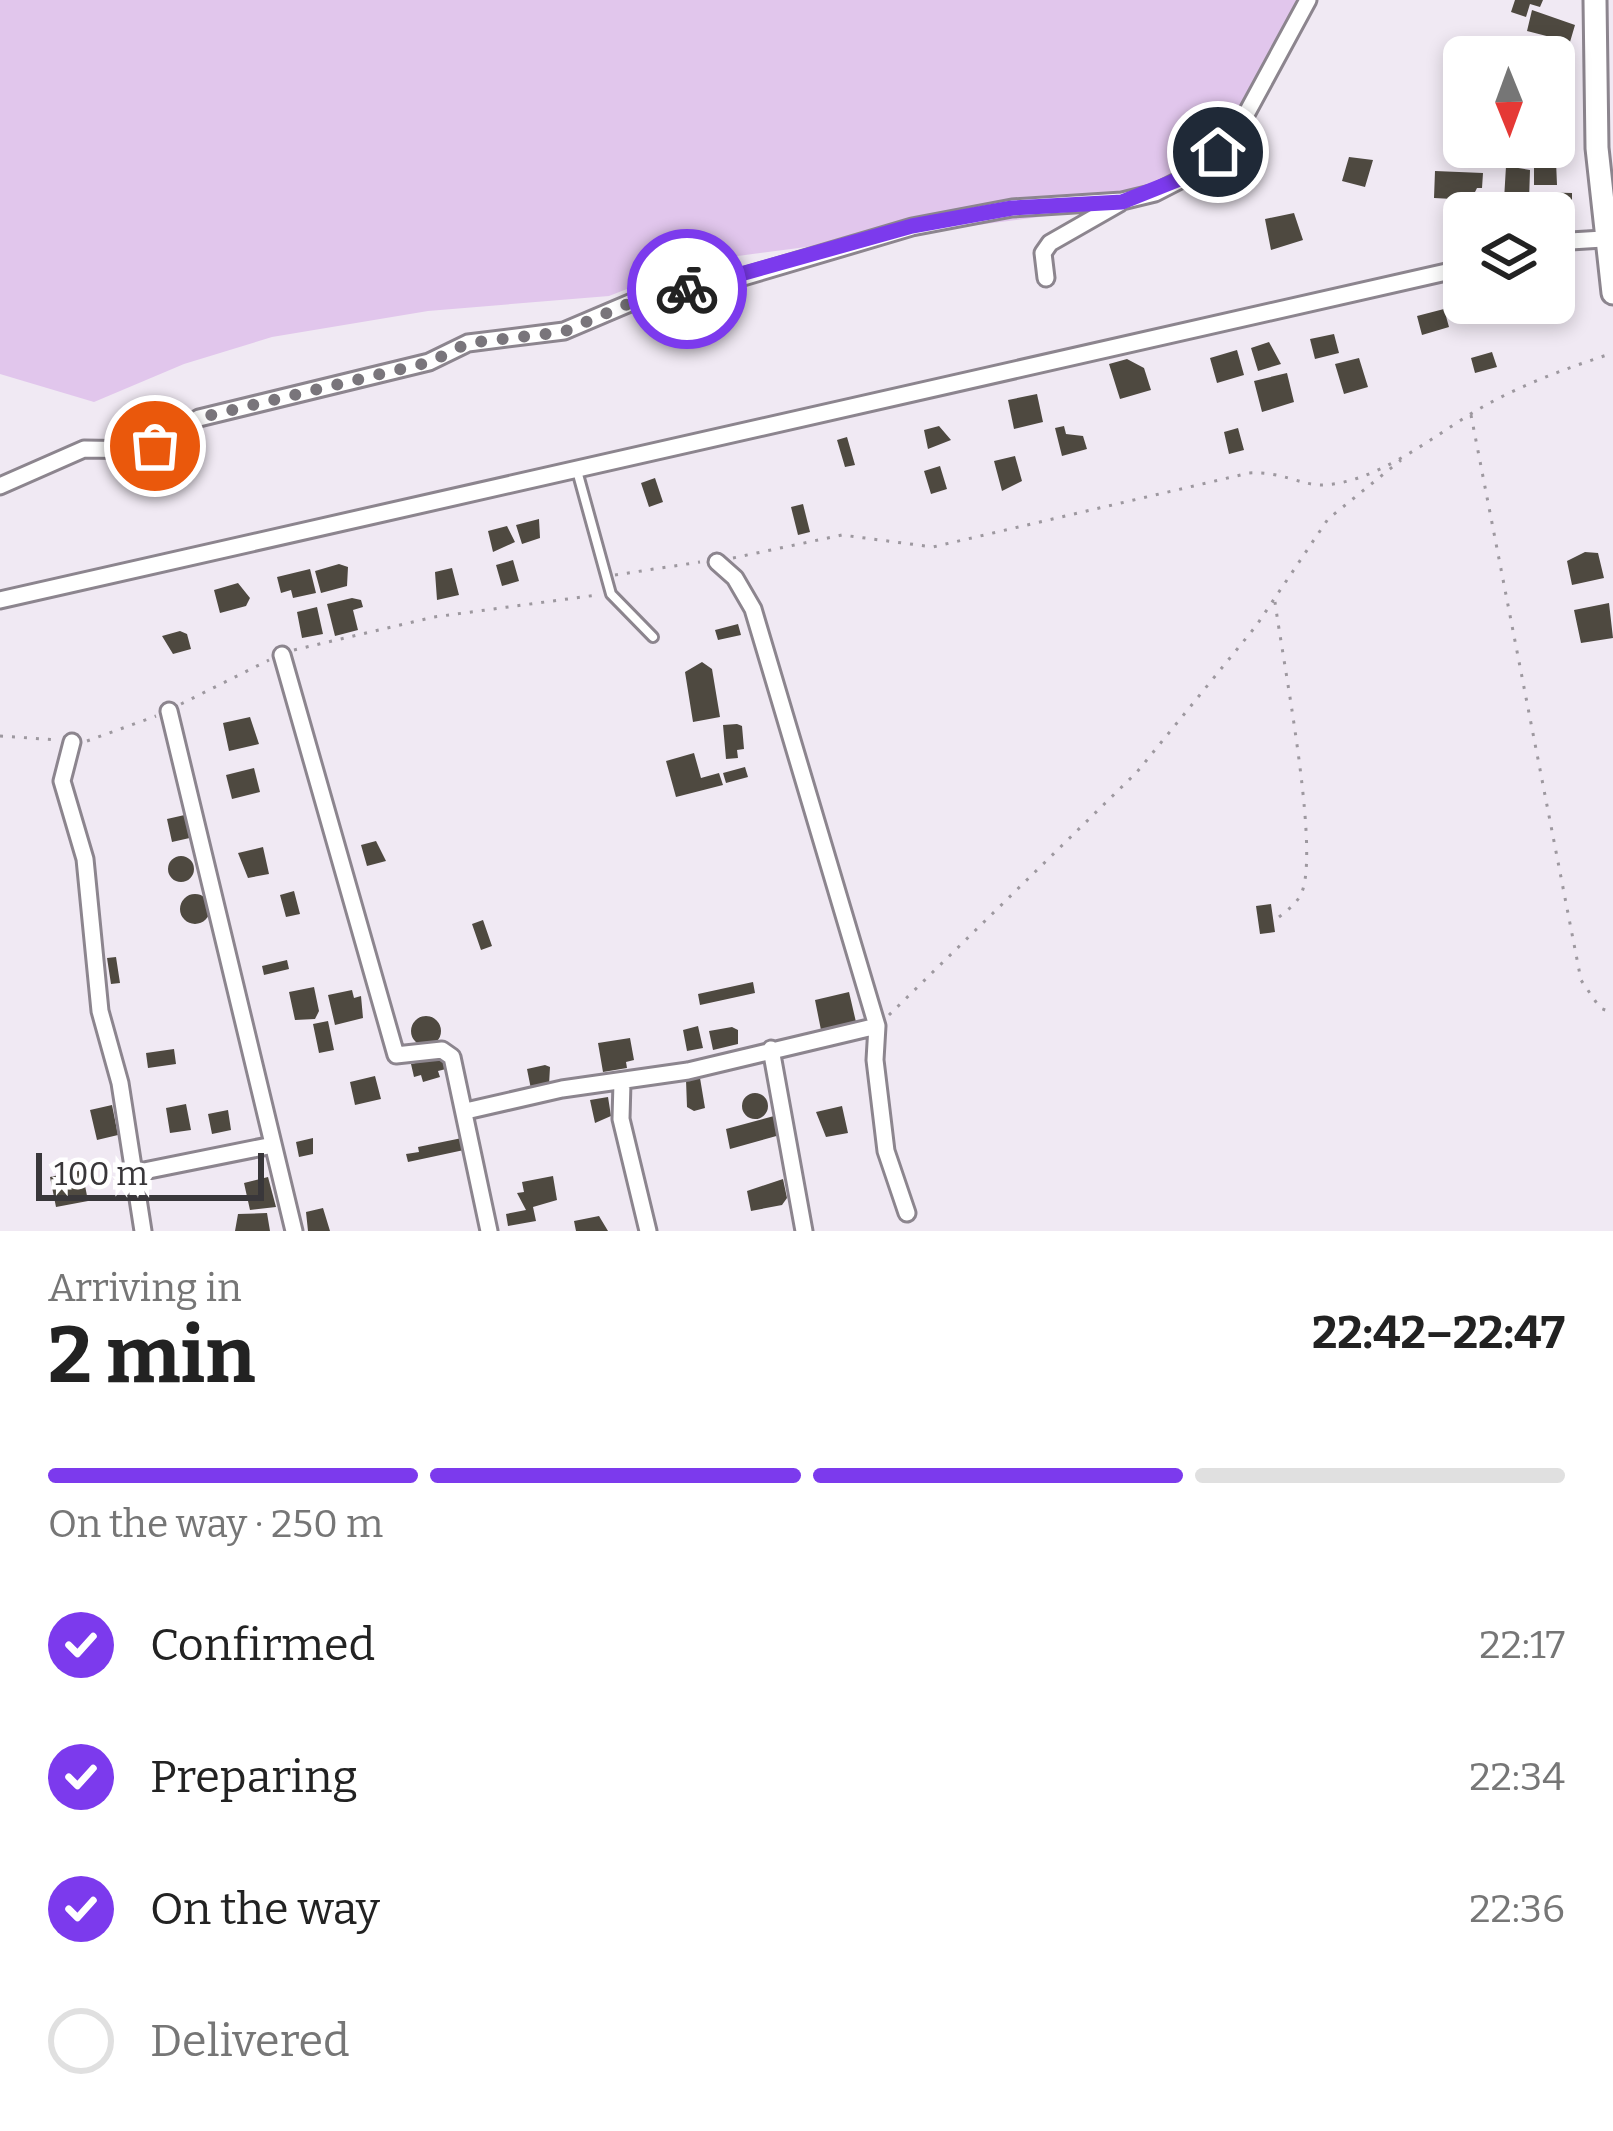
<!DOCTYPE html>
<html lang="en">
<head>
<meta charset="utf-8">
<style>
	body { margin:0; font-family:Bitter,serif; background:#f6f6f6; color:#222; height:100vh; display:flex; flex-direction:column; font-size:45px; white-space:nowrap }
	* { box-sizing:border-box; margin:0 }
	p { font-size:39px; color:#767676 }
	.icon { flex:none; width:66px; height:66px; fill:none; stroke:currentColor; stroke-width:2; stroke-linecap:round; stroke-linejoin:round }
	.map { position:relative; height:1231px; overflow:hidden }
	.details { display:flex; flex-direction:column; background:#fff; flex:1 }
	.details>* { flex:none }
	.needle { width:78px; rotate:179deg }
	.tools { position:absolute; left:1443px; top:36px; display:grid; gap:24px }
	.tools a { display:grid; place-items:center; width:132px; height:132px; border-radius:18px; background:#fff; box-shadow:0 6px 18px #0003; font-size:60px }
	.scale { position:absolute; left:36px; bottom:30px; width:228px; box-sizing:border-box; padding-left:12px; border:6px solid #39373a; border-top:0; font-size:33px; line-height:42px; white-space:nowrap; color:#39373a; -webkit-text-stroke:9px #fff; paint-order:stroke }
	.pin { position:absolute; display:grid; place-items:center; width:102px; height:102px; color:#fff; margin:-51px; border:6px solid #fff; border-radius:50%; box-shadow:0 3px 12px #0007 }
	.courier { position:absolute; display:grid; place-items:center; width:120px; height:120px; margin:-60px; border:9px solid #7c3aed; border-radius:50%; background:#fff; color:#222; box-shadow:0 3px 15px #0007 }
	.summary em { font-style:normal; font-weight:700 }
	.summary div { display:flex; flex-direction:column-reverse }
	.summary { display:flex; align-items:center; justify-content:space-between; height:204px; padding:0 48px }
	h1 { font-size:78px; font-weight:700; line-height:90px }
	.bar { display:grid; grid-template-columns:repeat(4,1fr); gap:18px 12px; align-content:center; height:144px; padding:0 48px }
	.bar i { height:15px; border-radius:9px; background:#e0e0e0 }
	.bar .selected { background:#7c3aed }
	.bar p { grid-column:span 4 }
	ol { padding:0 48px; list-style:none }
	li { display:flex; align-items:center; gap:36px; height:132px }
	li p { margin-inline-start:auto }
	li .icon { padding:12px; border-radius:50%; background:#7c3aed; color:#fff; stroke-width:4 }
	li:last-child { color:#767676 }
	li i { width:66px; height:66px; border:6px solid #e0e0e0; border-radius:50% }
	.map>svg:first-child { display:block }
	.green { fill:#e1c6ec }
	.building { fill:#4e4940 }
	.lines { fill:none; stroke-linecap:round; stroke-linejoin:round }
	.service-casing { stroke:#8c858e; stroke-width:14 }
	.minor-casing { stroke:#8c858e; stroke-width:21 }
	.secondary-casing { stroke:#8c858e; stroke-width:27 }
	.path { stroke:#9d989f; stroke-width:3; stroke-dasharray:3 9; stroke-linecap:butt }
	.service { stroke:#fff; stroke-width:8 }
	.minor { stroke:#fff; stroke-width:15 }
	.secondary { stroke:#fff; stroke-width:21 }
	.done { stroke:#79757b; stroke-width:12; stroke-dasharray:0 21.6 }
	.route { stroke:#7c3aed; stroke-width:15 }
</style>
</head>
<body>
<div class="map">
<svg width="1613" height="1231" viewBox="0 0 1613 1231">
	<rect width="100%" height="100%" fill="#f0e9f3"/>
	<path class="green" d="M0 0H1312C1247 113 1222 180 1085 211L699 261 609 296 428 311 272 337 184 364 94 402 0 374Z"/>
	<path class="building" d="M1515 0H1543L1540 7 1530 4 1526 17 1511 12Z
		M1532 10 1575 25 1570 42 1527 31Z
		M1554 136 1560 158 1506 160 1505 147H1554Z
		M1349 157 1373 160 1365 187 1342 181Z
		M1534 161H1556L1557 185H1534Z
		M1506 166 1530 170 1529 201 1504 200Z
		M1435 171 1483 173 1482 188H1477L1471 200 1434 198Z
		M1531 192 1572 193V206H1531Z
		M1294 213 1303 240 1271 250 1265 219Z
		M1444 309 1449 327 1422 335 1417 316Z
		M1334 334 1339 353 1315 359 1310 339Z
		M1269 342 1281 364 1258 371 1251 348Z
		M1237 350 1244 375 1217 383 1210 358Z
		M1492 352 1497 367 1475 373 1471 358Z
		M1359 358 1368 387 1344 394 1335 364Z
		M1127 359 1144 368 1151 390 1120 399 1109 364Z
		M1287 373 1294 402 1262 412 1254 381Z
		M1037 394 1043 422 1014 429 1008 400Z
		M939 426 951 440 928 449 924 430Z
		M1064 426 1066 434 1083 436 1087 449 1062 456 1055 428Z
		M1238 428 1244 450 1229 454 1224 432Z
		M847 437 855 465 845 467 837 440Z
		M1015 456 1022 481 1002 491 994 461Z
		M940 466 947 489 931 494 924 471Z
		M655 478 663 502 649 507 641 483Z
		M803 504 810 532 798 535 791 507Z
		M539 519 540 538 522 544 516 525Z
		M507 526 515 542 493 552 488 531Z
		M1585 552 1598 553 1604 578 1572 585 1567 561Z
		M513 560 519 581 502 586 496 565Z
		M339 564 348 567 347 586 321 593 315 571Z
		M452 568 459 595 437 600 435 572Z
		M310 569 316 593 293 598 291 590 281 593 277 577Z
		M238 583 250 598 246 606 220 613 214 590Z
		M352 598 361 600 363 607 353 610 358 630 335 636 327 604Z
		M1609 603 1613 638 1581 643 1574 610Z
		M317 607 323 634 302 638 297 612Z
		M738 624 741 635 718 640 715 630Z
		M180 631 187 634 191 649 173 654 162 636Z
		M702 662 712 669 720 717 693 722 685 672Z
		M250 717 259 744 229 751 223 723Z
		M737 724 742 726 744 749 737 750 738 758 726 759 723 725Z
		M694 753 701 778 719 773 723 785 676 797 666 761Z
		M745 767 748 777 726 783 723 773Z
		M254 768 260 792 232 799 226 775Z
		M189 814 194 837 172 842 167 819Z
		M376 841 386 861 367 866 361 845Z
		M263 847 269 874 248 878 238 853Z
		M168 869a13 13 0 1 1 26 0a13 13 0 1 1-26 0Z
		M294 891 300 914 286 917 280 895Z
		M180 909a15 15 0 1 1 30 0a15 15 0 1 1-30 0Z
		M1271 904 1275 932 1260 934 1256 906Z
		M483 920 492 946 481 950 472 924Z
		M116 957 120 983 111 984 107 958Z
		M287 960 289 969 264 975 262 966Z
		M753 982 755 993 700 1005 698 994Z
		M314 987 319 1011 315 1019 295 1020 289 992Z
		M352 990 354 998 361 996 363 1018 335 1025 328 995Z
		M849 992 856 1022 821 1030 815 1000Z
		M411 1031a15 15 0 1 1 30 0a15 15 0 1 1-30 0Z
		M328 1021 334 1050 319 1053 313 1024Z
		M698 1026 703 1048 687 1051 683 1030Z
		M732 1027 738 1030V1044L713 1050 709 1031Z
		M630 1038 634 1060 626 1062 627 1068 603 1072 598 1043Z
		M174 1049 176 1064 148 1068 146 1053Z
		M443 1057 446 1069 438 1071 440 1077 423 1082 421 1075 414 1077 411 1064Z
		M545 1065 550 1067 549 1085 531 1089 527 1069Z
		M375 1076 381 1099 355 1105 350 1082Z
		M700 1078 705 1108 694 1111 687 1107 686 1080Z
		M742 1106a13 13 0 1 1 26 0a13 13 0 1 1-26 0Z
		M608 1097 611 1116 595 1123 590 1100Z
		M186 1104 191 1130 170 1133 166 1108Z
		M112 1105 118 1135 97 1140 90 1110Z
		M842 1106 848 1133 826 1137 816 1112Z
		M228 1110 231 1130 212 1134 208 1114Z
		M774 1116 780 1135 730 1149 726 1129Z
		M313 1138V1154L299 1157 296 1142Z
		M462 1138 464 1150 408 1162 406 1154 419 1152 418 1147Z
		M82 1170 88 1201 56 1207 50 1177Z
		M553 1176 557 1200 533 1207 536 1221 508 1226 506 1214 526 1210 517 1193 524 1192 522 1182Z
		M268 1177 276 1207 250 1210 244 1183Z
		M783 1179 787 1198 782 1205 751 1211 747 1191Z
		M323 1208 330 1231H308L306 1212Z
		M267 1213 270 1231H235L238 1214Z
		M599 1216 608 1231H576L574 1221Z"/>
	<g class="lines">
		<defs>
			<path id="service" d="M576 467 611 594 653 637"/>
			<path id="minor" d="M1554 242 1603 239
				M1046 278 1043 253 1050 243 1120 203
				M0 486 84 449 145 450 199 418 429 362 468 343 564 331 644 297 733 280 912 227 1012 208 1122 201 1155 193 1192 174 1237 131 1308 0
				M717 562 735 578 753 609 877 1026 875 1060 886 1151 907 1213
				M0 600 1464 268
				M282 655 396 1055 442 1050 452 1057 489 1231
				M169 711 294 1231
				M72 742 62 781 85 859 100 1011 120 1083 143 1231
				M771 1049 804 1231
				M622 1082 621 1119 648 1231
				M466 1111 562 1089 688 1071 877 1026
				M134 1173 273 1145"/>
			<path id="secondary" d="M1595 0 1597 148 1613 293"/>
		</defs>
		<use href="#service" class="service-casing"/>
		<use href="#minor" class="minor-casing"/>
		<use href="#secondary" class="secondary-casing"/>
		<path class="path" d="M1471 415 1581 980 1600 1008 1613 1013
			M733 558 842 535 933 547 1249 473C1280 471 1301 485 1321 485 1373 484 1427 441 1469 415 1514 387 1564 369 1613 353
			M615 575 700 562
			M1275 602C1283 662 1318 839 1303 889 1299 902 1289 909 1279 917
			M294 650 434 617 597 595
			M181 704 269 660
			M0 736 59 740
			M87 741 156 716
			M889 1015 1137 772 1256 626 1328 519 1401 460"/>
		<use href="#service" class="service"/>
		<use href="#minor" class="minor"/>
		<use href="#secondary" class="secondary"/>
	</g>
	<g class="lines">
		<path class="done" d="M155 446 199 418 430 362 468 343 563 332 644 297 687 289"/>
		<path class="route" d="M687 289 912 226 1012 208 1122 202 1192 174 1218 152"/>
	</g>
</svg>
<div class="tools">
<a><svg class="needle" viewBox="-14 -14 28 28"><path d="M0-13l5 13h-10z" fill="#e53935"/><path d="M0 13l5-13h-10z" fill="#767676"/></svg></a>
<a><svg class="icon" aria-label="layers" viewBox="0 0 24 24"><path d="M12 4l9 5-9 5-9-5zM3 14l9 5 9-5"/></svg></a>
</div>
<div class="scale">100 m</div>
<div class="pin" style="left:155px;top:446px;background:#ea580c"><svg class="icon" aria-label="bag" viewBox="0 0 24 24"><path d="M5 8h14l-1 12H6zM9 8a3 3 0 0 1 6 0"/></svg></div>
<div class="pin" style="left:1218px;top:152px;background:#1f2937"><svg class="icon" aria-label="home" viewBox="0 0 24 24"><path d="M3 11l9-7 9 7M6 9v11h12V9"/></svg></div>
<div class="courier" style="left:687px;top:289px"><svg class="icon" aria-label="bike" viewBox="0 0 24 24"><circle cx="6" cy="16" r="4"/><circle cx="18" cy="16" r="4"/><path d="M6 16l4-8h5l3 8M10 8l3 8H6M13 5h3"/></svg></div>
</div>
<section class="details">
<div class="summary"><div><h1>2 min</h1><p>Arriving in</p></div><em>22:42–22:47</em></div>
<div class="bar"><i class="selected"></i><i class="selected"></i><i class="selected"></i><i></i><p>On the way · 250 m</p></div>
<ol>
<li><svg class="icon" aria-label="check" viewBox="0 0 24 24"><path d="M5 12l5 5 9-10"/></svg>Confirmed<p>22:17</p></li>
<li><svg class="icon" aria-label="check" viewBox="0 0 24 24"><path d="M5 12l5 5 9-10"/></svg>Preparing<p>22:34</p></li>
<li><svg class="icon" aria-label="check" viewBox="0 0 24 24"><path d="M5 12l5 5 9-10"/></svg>On the way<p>22:36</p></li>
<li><i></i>Delivered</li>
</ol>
</section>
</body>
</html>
